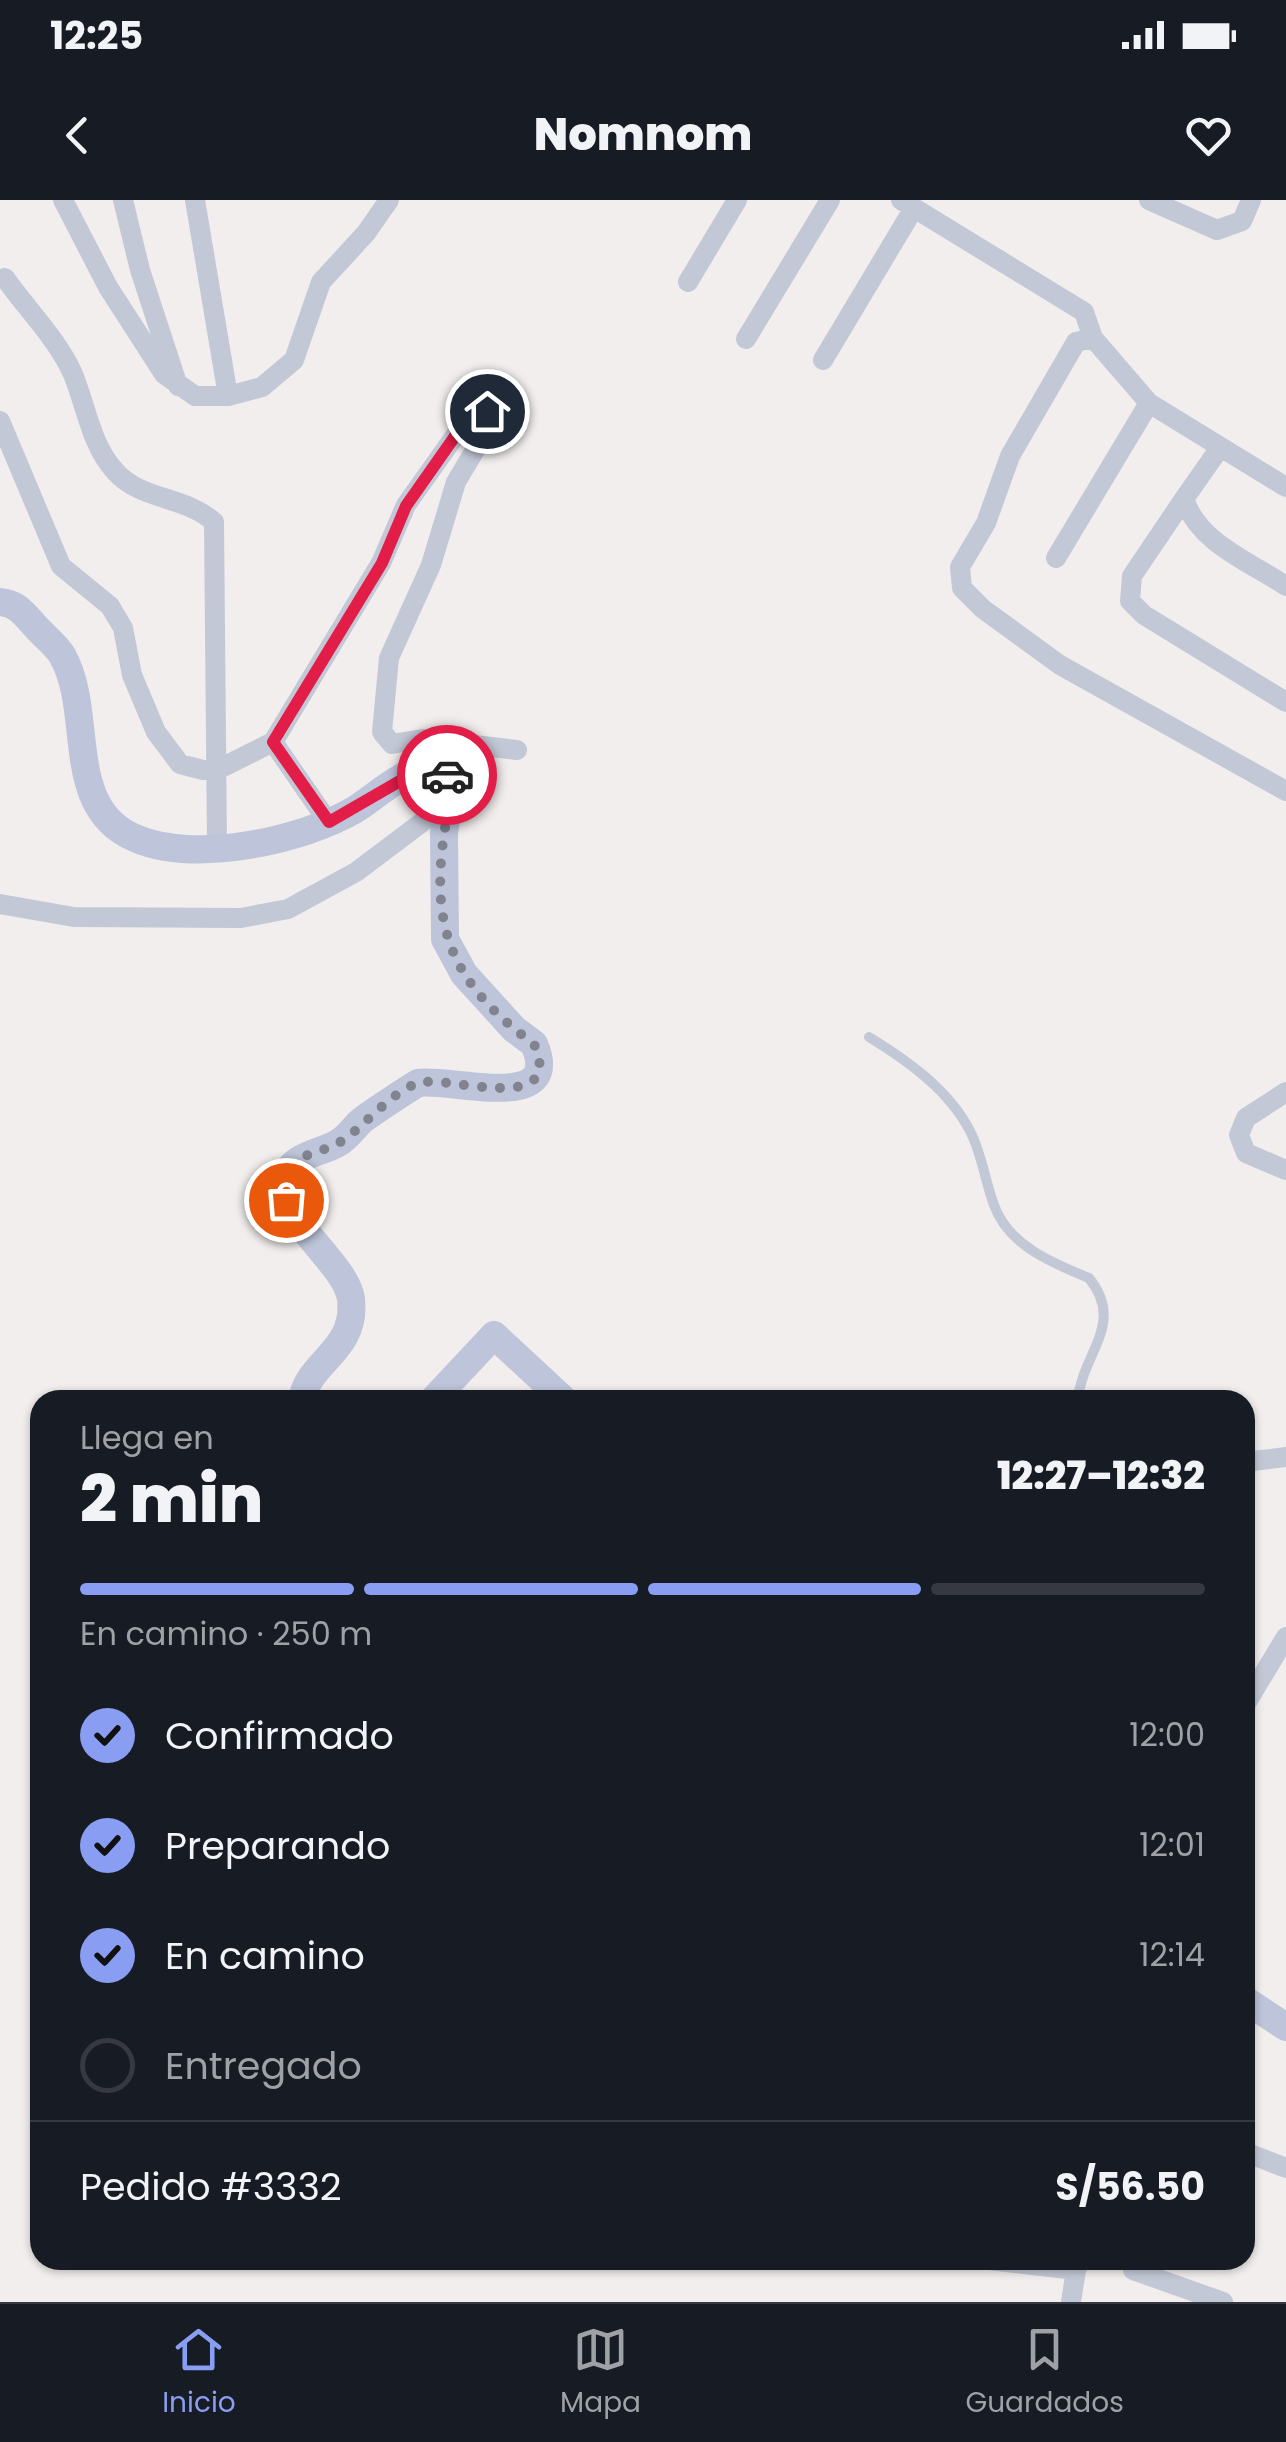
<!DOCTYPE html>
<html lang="es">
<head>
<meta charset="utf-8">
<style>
	body { margin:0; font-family:Poppins,sans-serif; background:#242831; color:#f1f3f6; height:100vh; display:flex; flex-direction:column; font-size:38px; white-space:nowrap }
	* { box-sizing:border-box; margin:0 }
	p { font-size:32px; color:#9ea1a6 }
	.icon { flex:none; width:55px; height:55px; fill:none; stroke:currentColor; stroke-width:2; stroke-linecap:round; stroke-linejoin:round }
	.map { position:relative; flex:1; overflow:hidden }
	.sheet { position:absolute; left:30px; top:1190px; width:1225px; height:880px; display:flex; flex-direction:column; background:#171b24; border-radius:30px; box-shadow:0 2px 8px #0004 }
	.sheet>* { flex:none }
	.pin { position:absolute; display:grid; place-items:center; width:85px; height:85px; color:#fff; margin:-42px; border:5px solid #fff; border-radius:50%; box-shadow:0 2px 10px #0007 }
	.courier { position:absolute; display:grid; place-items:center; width:100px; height:100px; margin:-50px; border:8px solid #e11d48; border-radius:50%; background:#fff; color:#222; box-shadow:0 2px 12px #0007 }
	.summary em { font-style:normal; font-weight:800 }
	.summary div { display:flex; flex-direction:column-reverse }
	.summary { display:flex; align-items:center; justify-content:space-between; height:170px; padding:0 50px }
	h1 { font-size:65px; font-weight:800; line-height:75px }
	.bar { display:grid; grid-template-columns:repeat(4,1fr); gap:15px 10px; align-content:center; height:120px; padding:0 50px }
	.bar i { height:12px; border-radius:8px; background:#363941 }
	.bar .on { background:#899ef3 }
	.bar p { grid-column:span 4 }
	.line { display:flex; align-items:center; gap:25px; padding:0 50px; border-top:2px solid #363941 }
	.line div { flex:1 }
	ol { padding:0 50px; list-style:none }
	li { display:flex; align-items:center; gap:30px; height:110px }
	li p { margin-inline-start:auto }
	li .icon { padding:10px; border-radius:50%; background:#899ef3; color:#111; stroke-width:4 }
	li:last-child { color:#9ea1a6 }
	li i { width:55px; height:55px; border:5px solid #363941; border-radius:50% }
	.status { display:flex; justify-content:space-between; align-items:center; height:70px; padding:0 50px; background:#171b24; direction:ltr }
	.status svg { height:28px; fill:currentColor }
	header { display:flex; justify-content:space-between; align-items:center; height:130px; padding:0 50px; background:#171b24; font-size:45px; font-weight:800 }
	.tab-bar { display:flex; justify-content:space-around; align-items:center; height:140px; border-top:2px solid #363941; background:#171b24; font-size:28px; color:#9ea1a6 }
	.tab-bar a { display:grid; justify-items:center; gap:5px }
	.tab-bar .on { color:#899ef3 }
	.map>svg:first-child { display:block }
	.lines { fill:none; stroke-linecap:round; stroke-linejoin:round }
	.lane { stroke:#c3c8d6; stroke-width:10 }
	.street { stroke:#c3c8d6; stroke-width:20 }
	.secondary { stroke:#bec4d9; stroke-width:28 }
	.done { stroke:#81848f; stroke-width:10; stroke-dasharray:0 18 }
	.route { stroke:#e11d48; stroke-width:12 }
</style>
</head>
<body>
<div class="status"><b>12:25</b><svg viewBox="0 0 49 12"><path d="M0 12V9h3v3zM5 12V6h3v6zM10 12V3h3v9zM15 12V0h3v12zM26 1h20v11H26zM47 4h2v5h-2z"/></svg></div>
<header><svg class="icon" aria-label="back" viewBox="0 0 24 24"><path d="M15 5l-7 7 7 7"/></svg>Nomnom<svg class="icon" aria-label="heart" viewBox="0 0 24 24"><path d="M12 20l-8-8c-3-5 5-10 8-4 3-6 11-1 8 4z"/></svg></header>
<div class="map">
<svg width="1286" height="2102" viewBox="0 0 1286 2102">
	<rect width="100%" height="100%" fill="#f1eeed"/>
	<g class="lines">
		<path class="lane" d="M869 837C908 861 949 890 970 931 982 954 985 981 994 1005 1008 1045 1052 1063 1089 1078 1126 1124 1082 1153 1078 1200"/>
		<path class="street" d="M63 0 108 87 164 174 195 196H228L262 187 294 160 321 82 366 33 389 0
			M123 0 140 70 178 186
			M195 0 228 196
			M901 0 1084 112 1093 138 1149 203 1286 287
			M1149 0 1217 30 1242 21 1251 0
			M5 78C26 108 57 139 72 172 86 204 90 243 114 270 140 301 184 295 214 322L217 646
			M688 82 737 0
			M1093 138 1076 142 1010 256 986 323 960 367 962 388 983 409 1060 465 1286 591
			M746 139 830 0
			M823 160 914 8
			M0 221 61 366 110 406 123 428 132 475 156 532 180 564 203 570H217L273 542 381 363 406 305 472 212 487 211 490 225 456 282 431 365 389 458 382 532 392 544 422 539 517 550
			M1219 249 1184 299C1199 343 1248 361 1286 386
			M1184 299 1132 376 1130 401 1144 415 1286 502
			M1056 358 1149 203
			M273 542 329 623
			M0 704 74 717 241 718 288 709 356 672 449 602
			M1286 892 1246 918 1239 935 1246 953 1286 970
			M1245 1262 1286 1257
			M1245 1505 1286 1437
			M1245 1952 1286 1968
			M989 2060 1076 2070 1081 2060
			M1133 2070 1223 2102
			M1071 2102 1076 2070"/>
		<path class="secondary" d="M0 402C17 403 25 415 36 427 44 436 56 445 62 455 95 512 62 607 135 638 194 664 302 641 356 609 380 594 406 566 436 569L452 582 444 633 445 739 464 774 514 829 534 844C565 915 448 877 418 883 408 889 368 915 360 922 353 929 347 938 338 943 325 951 309 952 296 962 250 1001 346 1058 351 1099 357 1151 308 1161 302 1200
			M433 1200 494 1135 564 1200
			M1245 1800 1286 1827"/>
	</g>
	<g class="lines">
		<path class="done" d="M286 1000C285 987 285 972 295 963 307 952 324 951 337 944 363 929 389 893 418 883 445 874 567 918 534 844 452 784 429 728 445 628 448 611 458 589 447 575"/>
		<path class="route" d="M447 575 436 569 419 570 329 622 273 542 382 363 406 306 472 212 487 211"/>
	</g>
</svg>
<div class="pin" style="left:286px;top:1000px;background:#ea580c"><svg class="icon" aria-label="bag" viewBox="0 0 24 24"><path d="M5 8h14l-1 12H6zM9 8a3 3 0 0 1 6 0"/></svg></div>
<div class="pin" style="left:487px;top:211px;background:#1f2937"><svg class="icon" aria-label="home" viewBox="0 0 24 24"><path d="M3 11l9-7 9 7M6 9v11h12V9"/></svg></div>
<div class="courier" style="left:447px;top:575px"><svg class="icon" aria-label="car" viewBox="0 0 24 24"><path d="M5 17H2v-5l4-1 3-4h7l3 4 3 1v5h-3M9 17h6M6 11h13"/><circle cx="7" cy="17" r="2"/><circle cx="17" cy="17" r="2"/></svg></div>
<section class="sheet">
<div class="summary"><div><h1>2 min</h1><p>Llega en</p></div><em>12:27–12:32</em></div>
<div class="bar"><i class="on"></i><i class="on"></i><i class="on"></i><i></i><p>En camino · 250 m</p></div>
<ol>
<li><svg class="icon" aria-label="check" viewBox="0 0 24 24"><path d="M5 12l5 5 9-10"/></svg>Confirmado<p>12:00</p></li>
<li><svg class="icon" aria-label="check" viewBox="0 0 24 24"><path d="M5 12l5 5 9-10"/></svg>Preparando<p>12:01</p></li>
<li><svg class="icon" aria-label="check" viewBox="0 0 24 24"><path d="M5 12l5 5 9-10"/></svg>En camino<p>12:14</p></li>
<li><i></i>Entregado</li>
</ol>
<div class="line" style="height:130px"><div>Pedido #3332</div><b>S/56.50</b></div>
</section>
</div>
<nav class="tab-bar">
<a class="on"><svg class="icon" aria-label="home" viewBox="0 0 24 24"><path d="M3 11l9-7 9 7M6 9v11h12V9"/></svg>Inicio</a>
<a><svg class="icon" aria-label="map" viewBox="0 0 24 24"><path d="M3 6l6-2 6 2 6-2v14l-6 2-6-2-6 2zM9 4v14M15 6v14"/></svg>Mapa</a>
<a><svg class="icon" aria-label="saved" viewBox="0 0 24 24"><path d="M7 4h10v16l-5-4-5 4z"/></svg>Guardados</a>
</nav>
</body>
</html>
